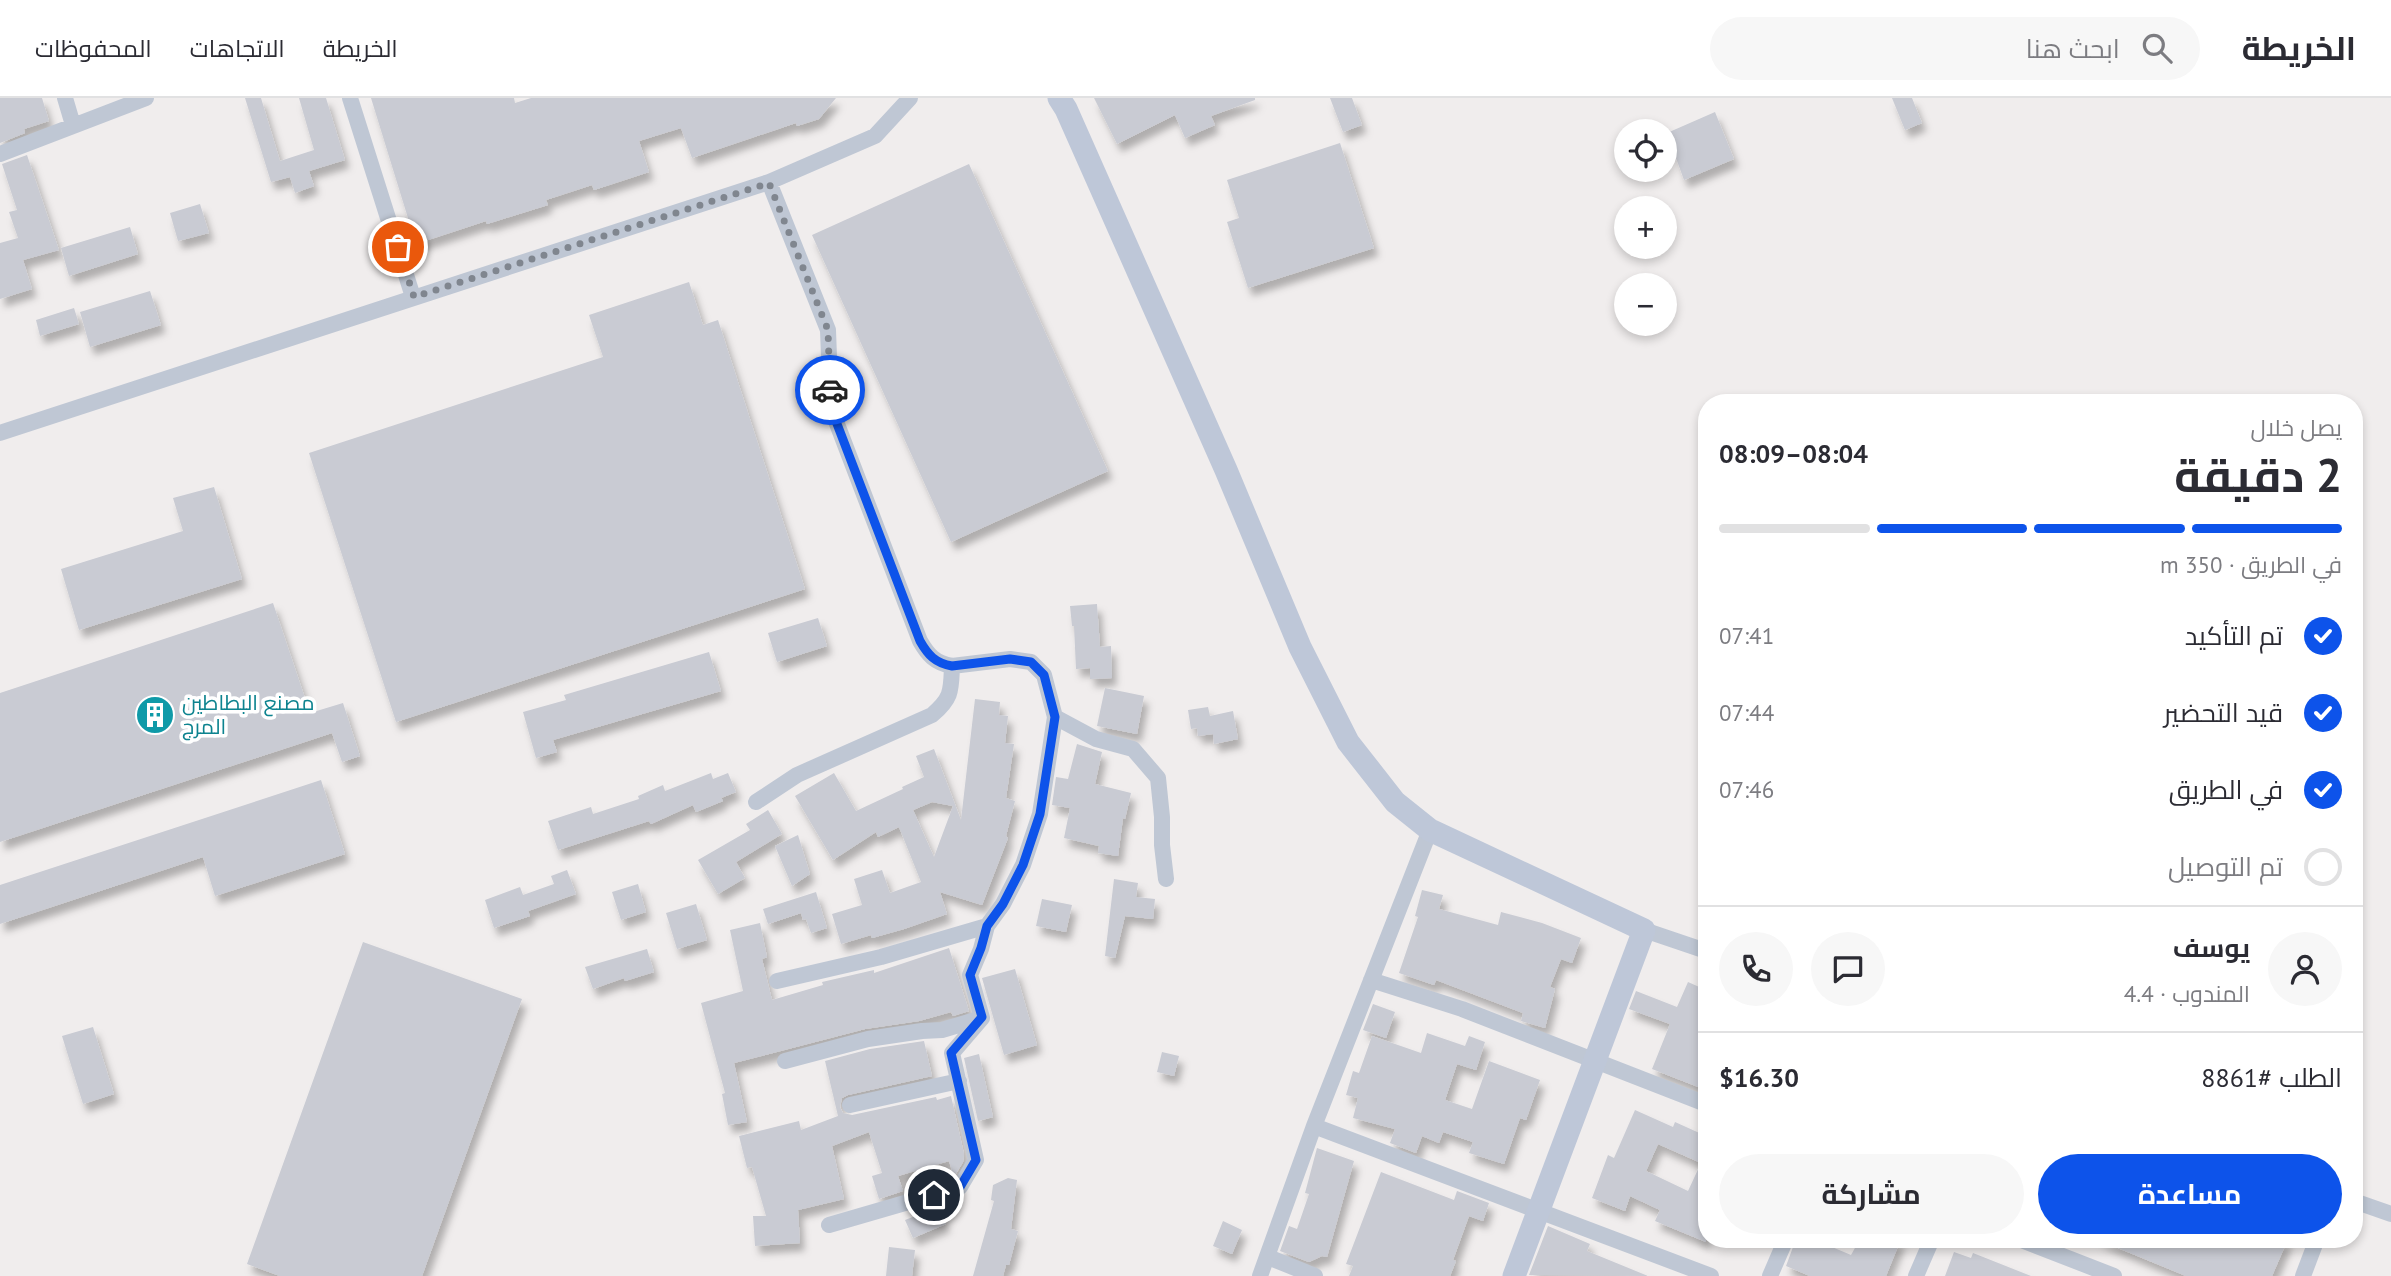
<!DOCTYPE html>
<html lang="ar">
<head>
<meta charset="utf-8">
<style>
	body { margin:0; font-family:"PT Sans",Cairo,sans-serif; background:#f7f7f7; color:#2b2b33; direction:rtl; height:100vh; display:flex; flex-direction:column; font-size:26px; white-space:nowrap }
	* { box-sizing:border-box; margin:0 }
	p { font-size:23px; color:#7c7c81 }
	.icon { flex:none; width:38px; height:38px; fill:none; stroke:currentColor; stroke-width:2; stroke-linecap:round; stroke-linejoin:round }
	.map { position:relative; flex:1; overflow:hidden; direction:ltr }
	.side { position:absolute; left:1698px; top:296px; width:665px; height:854px; display:flex; flex-direction:column; background:#fff; border-radius:28px; box-shadow:0 4px 10px #0003; direction:rtl }
	.side>* { flex:none }
	.buttons { position:absolute; left:1614px; top:21px; display:grid; gap:14px }
	.buttons a { display:grid; place-items:center; width:63px; height:63px; border-radius:50%; background:#fff; box-shadow:0 4px 10px #0003; font-size:35px }
	.pin { position:absolute; display:grid; place-items:center; width:60px; height:60px; color:#fff; margin:-30px; border:4px solid #fff; border-radius:50%; box-shadow:0 2px 7px #0007 }
	.courier { position:absolute; display:grid; place-items:center; width:70px; height:70px; margin:-35px; border:5px solid #0d53ea; border-radius:50%; background:#fff; color:#222; box-shadow:0 2px 9px #0007 }
	.head em { font-style:normal; font-weight:700 }
	.head div { display:flex; flex-direction:column-reverse }
	.head { display:flex; align-items:center; justify-content:space-between; height:119px; padding:0 21px }
	h1 { font-size:46px; font-weight:700; line-height:52px }
	.bar { display:grid; grid-template-columns:repeat(4,1fr); gap:10px 7px; align-content:center; height:84px; padding:0 21px }
	.bar i { height:9px; border-radius:5px; background:#e1e1e2 }
	.bar .on { background:#0d53ea }
	.bar p { grid-column:span 4 }
	.line { display:flex; align-items:center; gap:18px; padding:0 21px; border-top:2px solid #e1e1e2 }
	.line div { flex:1 }
	.round { display:grid; place-items:center; flex:none; width:74px; height:74px; border-radius:37px; background:#f7f7f7 }
	ol { padding:0 21px; list-style:none }
	li { display:flex; align-items:center; gap:21px; height:77px }
	li p { margin-inline-start:auto }
	li .icon { padding:7px; border-radius:50%; background:#0d53ea; color:#fff; stroke-width:4 }
	li:last-child { color:#7c7c81 }
	li i { width:38px; height:38px; border:4px solid #e1e1e2; border-radius:50% }
	.cta { display:flex; gap:14px; margin-top:auto; padding:14px 21px }
	.cta a { flex:1; height:80px; border-radius:42px; background:#0d53ea; color:#fff; font-size:28px; font-weight:700; line-height:80px; text-align:center }
	.cta a+a { background:#f7f7f7; color:#2b2b33 }
	header { display:flex; align-items:center; gap:42px; box-sizing:border-box; height:98px; padding:0 35px; background:#fff; border-bottom:2px solid #e1e1e2 }
	header strong { font-size:33px }
	nav { display:flex; gap:38px; margin-inline-start:auto; font-size:24px }
	.search { width:490px; height:63px; background:#f7f7f7; display:flex; align-items:center; gap:18px; box-sizing:border-box; padding:0 24px; border-radius:38px; color:#7c7c81; font-size:26px }
	.map>svg:first-child { display:block }
	.building { fill:#c9cbd3; fill-rule:evenodd; filter:url(#shadow) }
	.lines { fill:none; stroke-linecap:round; stroke-linejoin:round }
	.street { stroke:#bfc7d4; stroke-width:16 }
	.secondary { stroke:#bec7d8; stroke-width:23 }
	.done { stroke:#80868f; stroke-width:7; stroke-dasharray:0 12.6 }
	.route { stroke:#0d53ea; stroke-width:9 }
	.labels { text-anchor:middle; stroke-width:7; stroke-linejoin:round; paint-order:stroke }
	.culture-label { font-size:21px; fill:#0d838f; stroke:#fff; text-anchor:start }
</style>
</head>
<body>
<header>
<strong>الخريطة</strong>
<div class="search"><svg class="icon" aria-label="search" viewBox="0 0 24 24"><circle cx="10" cy="10" r="6"/><path d="M15 15l6 6"/></svg>ابحث هنا</div>
<nav><a>الخريطة</a><a>الاتجاهات</a><a>المحفوظات</a></nav>
</header>
<div class="map">
<svg width="2391" height="1178" viewBox="0 0 2391 1178">
	<defs>
		<filter id="shadow"><feDropShadow dx="4.5" dy="8" stdDeviation="3.5" flood-color="#0004"/></filter>
	</defs>
	<rect width="100%" height="100%" fill="#f0eded"/>
	<path class="building" d="M0 0H42L49 23 24 31 25 35 0 45Z
		M245 0H261L280 63 314 52 299 0H326L345 62 309 73 314 88 295 95 290 79 271 84Z
		M371 0H514L515 5 531 0H836L819 21 797 28 796 25 692 60 681 30 639 43 649 74 594 92 592 87 546 102 548 107 487 126 486 123 416 146Z
		M1094 0H1255V2L1211 18 1215 27 1185 40 1175 17 1117 46Z
		M1330 0H1352L1362 27 1343 34Z
		M1892 0H1912L1922 25 1905 32Z
		M1715 14 1734 61 1684 82 1667 35Z
		M1340 45 1374 150 1248 190 1227 124 1239 120 1227 82Z
		M27 57 59 152 23 162 32 191 0 201V145L18 140 9 114 17 112 2 66Z
		M969 66 1108 373 951 444 812 137Z
		M200 106 209 135 178 143 170 115Z
		M130 129 138 156 69 178 61 150Z
		M689 184 703 227 718 222 805 491 396 624 309 355 603 259 589 217Z
		M150 193 161 227 90 249 80 214Z
		M74 210 79 226 40 238 36 222Z
		M214 389 242 481 79 532 61 471 183 433 173 400Z
		M273 505 310 615 343 605 360 658 342 664 332 635 0 744V595Z
		M1097 506 1100 549 1111 548 1112 580 1090 581V570L1076 571 1074 528H1072L1070 508Z
		M818 520 827 548 777 564 768 535Z
		M709 554 721 593 553 642 557 654 536 660 523 614 566 602 564 597Z
		M1105 590 1144 598 1137 636 1097 628Z
		M975 601 1000 604 999 617 1008 618 1005 645 1014 646 1006 700 1015 703 1006 738 1008 740 982 807 940 794 947 816 904 831 872 840 871 837 841 846 832 816 862 807 854 781 882 772 890 795 921 784 899 729 878 739 876 734 833 762 795 698 834 675 856 713 903 691 902 689 924 679 916 658 934 651 961 722ZM932 704 953 708 934 759 913 712Z
		M1208 609 1210 618 1233 613 1238 641 1214 646 1213 636 1198 638 1197 630 1191 631 1188 612Z
		M1077 646 1102 654 1095 686 1131 695 1125 721 1123 720 1118 758 1098 755 1099 748 1064 740 1070 710 1052 707 1056 679 1068 681Z
		M711 675 713 681 728 675 736 694 721 700 723 703 696 714 693 707 651 726 649 723 558 752 548 723 591 709 593 716 639 701 638 698 663 687 665 693Z
		M321 682 345 756 215 798 203 759 0 826V787Z
		M768 712 782 736 736 764 745 780 718 796 698 762 750 732 746 726Z
		M798 737 810 776 792 788 775 748Z
		M567 772 576 796 528 813 530 818 494 830 485 802 520 789 523 797 554 786 551 778Z
		M1114 781 1138 785 1136 799 1155 801 1153 821 1125 818 1115 860 1105 858Z
		M638 786 646 814 621 822 612 794Z
		M1422 792 1443 797 1439 811 1498 827 1501 814 1542 825 1581 840 1572 865 1561 861 1550 889 1555 891 1545 930 1521 923 1523 915 1436 882 1434 887 1399 875 1418 819 1415 818Z
		M816 794 827 830 811 835 806 821 803 822 801 815 768 826 763 811Z
		M1042 801 1072 807 1066 834 1036 828Z
		M696 806 707 842 677 851 666 815Z
		M760 825 767 859 762 861 772 902 823 887 822 884 874 872V875L949 850 969 913 953 918 951 914 919 923 865 931 734 965 747 1024 728 1027 722 996 725 995 701 905 743 893 730 832Z
		M363 844 522 901 422 1178H280L247 1166Z
		M647 851 654 874 625 883 624 880 593 891 585 869Z
		M1015 871 1037 947 1004 957 982 880Z
		M1688 884 1706 892V992L1652 971 1670 926 1629 911 1636 893 1677 909Z
		M1373 906 1395 914 1386 940 1363 932Z
		M93 929 114 996 83 1006 62 938Z
		M1427 935 1465 948 1469 938 1485 944 1476 972 1457 966 1445 1002 1472 1011 1489 963 1540 982 1526 1022 1520 1020 1504 1066 1469 1055 1473 1044 1443 1034 1439 1045 1422 1038 1416 1055 1390 1045 1395 1031 1353 1020 1358 1000 1346 997 1353 973 1359 975 1372 938 1421 955Z
		M924 943 932 978 848 997 842 1000 840 1009 843 1015 852 1017 936 999 937 1002 951 998 964 1056 963 1064 954 1079 949 1063 898 1078 903 1093 879 1101 872 1078 882 1075 869 1034 832 1048 844 1101 798 1112 800 1145 755 1148 753 1118H766L752 1069 747 1070 739 1038 799 1023 801 1032 838 1018 825 963 870 951Z
		M1162 954 1179 958 1174 978 1157 974Z
		M979 956 993 1019 978 1023 964 960Z
		M1635 1012 1673 1029 1675 1024 1706 1038V1144L1655 1123 1660 1112 1630 1098 1625 1113 1592 1100 1608 1057 1614 1060ZM1658 1046 1701 1065 1688 1093 1646 1073Z
		M1317 1050 1354 1063 1327 1159 1322 1158 1309 1164 1280 1153 1289 1128 1297 1131 1309 1096 1305 1095Z
		M1381 1074 1454 1102 1457 1093 1489 1105 1483 1123 1469 1118 1453 1162 1456 1163 1450 1178H1349L1353 1168 1346 1166Z
		M1008 1080 1017 1082 1011 1131 1018 1133 1009 1167H1006L1003 1178H973L994 1103 991 1102 993 1087Z
		M939 1109 946 1126 913 1140 905 1122Z
		M1223 1123 1242 1132 1232 1156 1213 1148Z
		M1548 1128 1590 1146 1587 1153 1648 1178 1529 1177Z
		M1796 1141H1813L1851 1157 1860 1141H1901L1886 1178H1810L1786 1168Z
		M2096 1141H2288L2272 1178H2186Z
		M889 1149 915 1152 912 1178H886Z
		M1954 1154 1971 1160 1973 1155 2031 1178H1945Z"/>
	<g class="lines">
		<path class="street" d="M65 0 73 27
			M350 0 413 199
			M0 56 146 0
			M769 84 828 232 830 286 834 318 920 543C928 557 935 565 952 568L1010 561 1031 564 1044 577 1055 619 1040 716 1023 767 1003 806 987 828 981 851 970 877 982 920 952 955 976 1062 960 1089 829 1127
			M0 335 769 84 875 38 910 0
			M1055 619 1096 641 1133 651 1158 680 1162 719V747L1166 781
			M756 704 797 677 932 617C952 600 951 593 952 568
			M1644 832 1706 853
			M1371 882 1462 911 1706 1006
			M777 883 881 859 987 828
			M785 963 868 941 922 933 942 932 982 920
			M850 1007 959 983
			M1314 1028 1711 1178
			M2354 1103 2391 1116
			M2019 1141 2114 1178
			M1268 1159 1315 1178
			M1260 1178 1314 1028 1430 732
			M1770 1178 1786 1141
			M1916 1178 1932 1141
			M2303 1178 2317 1141"/>
		<path class="secondary" d="M1059 0 1066 11 1226 372 1300 549 1348 644 1395 704 1430 732 1644 832 1514 1178"/>
	</g>
	<g class="lines">
		<path class="done" d="M398 149 414 199 769 85 828 232 830 292"/>
		<path class="route" d="M830 292 834 318 920 543C928 557 935 565 952 568L1010 561 1031 564 1044 577 1055 619 1040 716 1023 767 1003 806 987 828 981 850 970 877 982 919 951 955 976 1062 960 1089 934 1097"/>
	</g>
	<defs>
		<symbol id="building-disc" viewBox="-11 -11 22 22"><circle r="9.5" fill="#0f9aa8" stroke="#fff"/><path d="M-4-6H4V6H1V3H-1V6H-4ZM-2.5-4.3h1.7v1.8h-1.7ZM.8-4.3h1.7v1.8H.8ZM-2.5-1h1.7V.8h-1.7ZM.8-1h1.7V.8H.8Z" fill="#fff"/></symbol>
	</defs>
	<g fill-rule="evenodd">
		<use href="#building-disc" x="133" y="595" width="44" height="44"/>
	</g>
	<g class="labels">
		<g class="culture-label">
			<text x="182" y="612">مصنع البطاطين<tspan x="182" dy="24">المرج</tspan></text>
		</g>
	</g>
</svg>
<div class="buttons">
<a><svg class="icon" aria-label="locate" viewBox="0 0 24 24"><circle cx="12" cy="12" r="6"/><path d="M12 2v4M12 18v4M2 12h4M18 12h4"/></svg></a>
<a>+</a>
<a>−</a>
</div>
<div class="pin" style="left:398px;top:149px;background:#ea580c"><svg class="icon" aria-label="bag" viewBox="0 0 24 24"><path d="M5 8h14l-1 12H6zM9 8a3 3 0 0 1 6 0"/></svg></div>
<div class="pin" style="left:934px;top:1097px;background:#1f2937"><svg class="icon" aria-label="home" viewBox="0 0 24 24"><path d="M3 11l9-7 9 7M6 9v11h12V9"/></svg></div>
<div class="courier" style="left:830px;top:292px"><svg class="icon" aria-label="car" viewBox="0 0 24 24"><path d="M5 17H2v-5l4-1 3-4h7l3 4 3 1v5h-3M9 17h6M6 11h13"/><circle cx="7" cy="17" r="2"/><circle cx="17" cy="17" r="2"/></svg></div>
<section class="side">
<div class="head"><div><h1>2 دقيقة</h1><p>يصل خلال</p></div><em>08:04–08:09</em></div>
<div class="bar"><i class="on"></i><i class="on"></i><i class="on"></i><i></i><p>في الطريق · 350 m</p></div>
<ol>
<li><svg class="icon" aria-label="check" viewBox="0 0 24 24"><path d="M5 12l5 5 9-10"/></svg>تم التأكيد<p>07:41</p></li>
<li><svg class="icon" aria-label="check" viewBox="0 0 24 24"><path d="M5 12l5 5 9-10"/></svg>قيد التحضير<p>07:44</p></li>
<li><svg class="icon" aria-label="check" viewBox="0 0 24 24"><path d="M5 12l5 5 9-10"/></svg>في الطريق<p>07:46</p></li>
<li><i></i>تم التوصيل</li>
</ol>
<div class="line" style="height:126px"><a class="round"><svg class="icon" aria-label="person" viewBox="0 0 24 24"><circle cx="12" cy="8" r="4"/><path d="M4 21q1-7 8-7t8 7"/></svg></a><div><b>يوسف</b><p>المندوب · 4.4</p></div><a class="round"><svg class="icon" aria-label="chat" viewBox="0 0 24 24"><path d="M4 5h16v11H9l-5 4z"/></svg></a><a class="round"><svg class="icon" aria-label="phone" viewBox="0 0 24 24"><path d="M5 4h4l2 5-3 2q2 4 5 5l2-3 5 2v4C11 20 4 13 5 4z"/></svg></a></div>
<div class="line" style="height:91px"><div>الطلب #8861</div><b>$16.30</b></div>
<div class="cta"><a>مساعدة</a><a>مشاركة</a></div>
</section>
</div>
</body>
</html>
